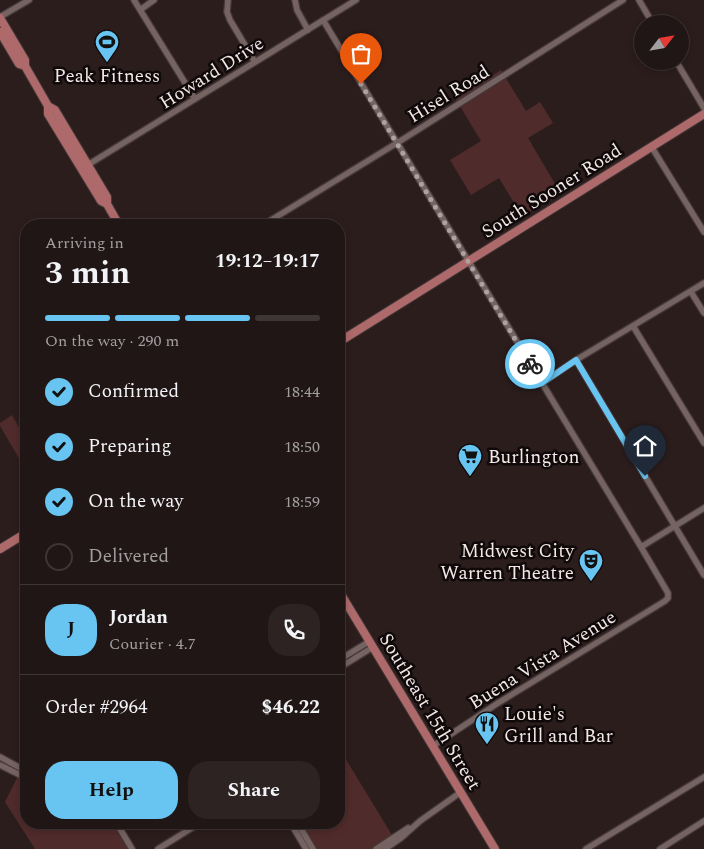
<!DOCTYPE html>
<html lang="en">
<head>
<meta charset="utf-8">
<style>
	body { margin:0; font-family:Spectral,serif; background:#2d2323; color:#f1f3f6; height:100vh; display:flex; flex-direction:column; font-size:19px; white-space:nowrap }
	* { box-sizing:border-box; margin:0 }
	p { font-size:16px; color:#a29fa1 }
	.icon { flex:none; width:28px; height:28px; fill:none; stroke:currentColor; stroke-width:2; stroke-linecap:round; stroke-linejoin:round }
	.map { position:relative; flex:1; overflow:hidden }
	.panel { position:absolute; left:20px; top:219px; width:325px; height:610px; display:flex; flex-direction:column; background:#211616; border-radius:20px; box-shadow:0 2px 8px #0003,0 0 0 1px #3e3535 }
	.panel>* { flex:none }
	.needle { width:32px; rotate:59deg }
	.buttons { position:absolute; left:634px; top:15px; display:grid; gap:10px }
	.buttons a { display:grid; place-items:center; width:55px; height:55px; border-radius:50%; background:#211616; box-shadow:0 2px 8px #0003,0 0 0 1px #3e3535; font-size:25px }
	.pin { position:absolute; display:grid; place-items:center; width:42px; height:42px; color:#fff; margin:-51px -21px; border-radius:50% 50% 50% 0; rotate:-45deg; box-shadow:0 0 5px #0007 }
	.pin .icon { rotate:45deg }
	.courier { position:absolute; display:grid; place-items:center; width:50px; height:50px; margin:-25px; border:4px solid #68c4f0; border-radius:50%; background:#fff; color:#222; box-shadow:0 1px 6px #0007 }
	.head em { font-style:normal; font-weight:700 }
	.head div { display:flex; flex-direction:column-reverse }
	.head { display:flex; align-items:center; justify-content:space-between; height:85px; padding:0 25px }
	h1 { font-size:32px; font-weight:700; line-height:38px }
	.bar { display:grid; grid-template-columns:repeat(4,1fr); gap:8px 5px; align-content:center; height:60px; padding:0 25px }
	.bar i { height:6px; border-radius:4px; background:#3e3535 }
	.bar .current { background:#68c4f0 }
	.bar p { grid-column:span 4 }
	.line { display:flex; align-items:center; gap:12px; padding:0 25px; border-top:1px solid #3e3535 }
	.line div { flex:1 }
	.round { display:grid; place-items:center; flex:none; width:52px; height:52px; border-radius:20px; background:#2d2323 }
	ol { padding:0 25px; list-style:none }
	li { display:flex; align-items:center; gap:15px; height:55px }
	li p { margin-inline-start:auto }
	li .icon { padding:5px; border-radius:50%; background:#68c4f0; color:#111; stroke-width:4 }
	li:last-child { color:#a29fa1 }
	li i { width:28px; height:28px; border:2px solid #3e3535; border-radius:50% }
	.cta { display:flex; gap:10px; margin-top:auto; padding:10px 25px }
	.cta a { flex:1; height:58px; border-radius:20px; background:#68c4f0; color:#111; font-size:20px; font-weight:700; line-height:58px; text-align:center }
	.cta a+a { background:#2d2323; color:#f1f3f6 }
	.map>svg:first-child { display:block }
	.green { fill:#502b2b }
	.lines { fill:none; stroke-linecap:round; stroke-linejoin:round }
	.minor-casing { stroke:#443838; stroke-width:8 }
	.major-casing { stroke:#443838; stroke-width:10 }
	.minor { stroke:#756362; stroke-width:5.5 }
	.major { stroke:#ae6a6a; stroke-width:8 }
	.done { stroke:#ada1a1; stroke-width:5; stroke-dasharray:0 9 }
	.route { stroke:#68c4f0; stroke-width:6 }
	.labels { text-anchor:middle; stroke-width:5; stroke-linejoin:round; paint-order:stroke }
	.street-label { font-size:19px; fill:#f3e8e8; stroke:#0f0909 }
	.poi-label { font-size:19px; fill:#f3e8e8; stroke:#0f0909; text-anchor:start }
</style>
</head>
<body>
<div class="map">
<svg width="704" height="849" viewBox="0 0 704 849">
	<rect width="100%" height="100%" fill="#2c1d1d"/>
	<path class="green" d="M501 70 526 111 540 102 553 123 528 138 561 194 522 216 499 178 471 195 450 160 481 141 455 98Z
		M12 415 26 440V470L0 426V423Z
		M339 748 392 835 373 849H316L300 823 339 822Z
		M18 776 26 780V822L113 823 129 849H35L5 802Z"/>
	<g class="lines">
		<defs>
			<path id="minor" d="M134 0 195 99
				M228 0 227 12 230 20 255 62
				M295 0 297 10 308 30
				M639 0 653 24
				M140 10 154 0
				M0 17 29 0
				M323 20 641 547 668 593V598L665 601 498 703 433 746
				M676 61 704 108
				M651 146 704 232
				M86 166 356 0
				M263 225 397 143 623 0
				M691 292 704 313
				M633 326 704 443
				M576 360 704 575
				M542 383 576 360 704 283
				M641 547 704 508
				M339 660 370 641
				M339 668 373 647
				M0 757 26 771
				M0 765 26 778
				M116 822 132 849
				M290 822 306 849
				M297 822 313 849
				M158 849 195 826
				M376 849 408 828
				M385 849 401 838 420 821 461 792
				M586 849 704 777
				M660 849 704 821"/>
			<path id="major" d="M0 18 25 60V66L48 106 55 110 107 197V204
				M0 32 19 64 25 66
				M48 106V114L101 201 107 204 119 225
				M339 342 704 114
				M0 549 26 533
				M339 591 495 849"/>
		</defs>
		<use href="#minor" class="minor-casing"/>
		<use href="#major" class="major-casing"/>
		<use href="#minor" class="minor"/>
		<use href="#major" class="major"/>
	</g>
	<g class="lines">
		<path class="done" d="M361 84 530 364"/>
		<path class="route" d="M530 364 542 383 576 360 645 476"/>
	</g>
	<defs>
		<symbol id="stadium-pin" viewBox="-11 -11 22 30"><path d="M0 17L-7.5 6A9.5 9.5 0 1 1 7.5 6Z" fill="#68c4f0" stroke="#0f0909"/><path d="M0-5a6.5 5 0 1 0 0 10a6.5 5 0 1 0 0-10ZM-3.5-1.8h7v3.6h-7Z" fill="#111"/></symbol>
		<symbol id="supermarket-pin" viewBox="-11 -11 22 30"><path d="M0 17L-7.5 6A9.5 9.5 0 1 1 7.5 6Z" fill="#68c4f0" stroke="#0f0909"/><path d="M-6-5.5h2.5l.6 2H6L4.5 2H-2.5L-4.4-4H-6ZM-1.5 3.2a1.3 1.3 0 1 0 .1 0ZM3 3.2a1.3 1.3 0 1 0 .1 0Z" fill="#111"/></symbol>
		<symbol id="theatre-pin" viewBox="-11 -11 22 30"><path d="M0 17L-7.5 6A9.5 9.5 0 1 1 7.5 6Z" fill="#68c4f0" stroke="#0f0909"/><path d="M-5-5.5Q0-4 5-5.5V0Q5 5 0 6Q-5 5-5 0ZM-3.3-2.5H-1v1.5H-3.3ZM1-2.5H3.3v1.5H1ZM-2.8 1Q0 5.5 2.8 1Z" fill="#111"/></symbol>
		<symbol id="restaurant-pin" viewBox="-11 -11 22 30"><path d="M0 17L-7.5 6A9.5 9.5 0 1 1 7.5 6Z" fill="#68c4f0" stroke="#0f0909"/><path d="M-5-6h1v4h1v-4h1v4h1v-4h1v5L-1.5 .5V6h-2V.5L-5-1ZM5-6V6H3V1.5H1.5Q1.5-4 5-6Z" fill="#111"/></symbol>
	</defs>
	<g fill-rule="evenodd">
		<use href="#stadium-pin" x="93" y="28" width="28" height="38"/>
		<use href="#supermarket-pin" x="456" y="442" width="28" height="38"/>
		<use href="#theatre-pin" x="577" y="547" width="28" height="38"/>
		<use href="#restaurant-pin" x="473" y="710" width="28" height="38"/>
	</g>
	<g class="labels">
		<g class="street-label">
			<text transform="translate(211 72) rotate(-32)" y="7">Howard Drive</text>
			<text transform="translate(448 93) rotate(-32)" y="7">Hisel Road</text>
			<text transform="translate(551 190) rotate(-32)" y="7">South Sooner Road</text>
			<text transform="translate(542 659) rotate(-32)" y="7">Buena Vista Avenue</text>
			<text transform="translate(431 711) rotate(59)" y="7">Southeast 15th Street</text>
		</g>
		<g class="poi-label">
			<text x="107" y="82" text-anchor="middle">Peak Fitness</text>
			<text x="488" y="463">Burlington</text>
			<text x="574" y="557" text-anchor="end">Midwest City<tspan x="574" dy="22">Warren Theatre</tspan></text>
			<text x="504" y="720">Louie's<tspan x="504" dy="22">Grill and Bar</tspan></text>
		</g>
	</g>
</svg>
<div class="buttons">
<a><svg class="needle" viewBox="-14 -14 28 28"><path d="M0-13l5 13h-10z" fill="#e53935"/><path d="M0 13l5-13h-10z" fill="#a29fa1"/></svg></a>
</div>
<div class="pin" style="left:361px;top:84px;background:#ea580c"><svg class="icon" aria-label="bag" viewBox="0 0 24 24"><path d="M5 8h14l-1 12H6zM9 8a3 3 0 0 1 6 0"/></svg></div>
<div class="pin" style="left:645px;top:476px;background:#1f2937"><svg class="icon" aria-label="home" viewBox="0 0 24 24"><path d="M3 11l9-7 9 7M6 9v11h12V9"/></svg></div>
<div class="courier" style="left:530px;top:364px"><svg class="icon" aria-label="bike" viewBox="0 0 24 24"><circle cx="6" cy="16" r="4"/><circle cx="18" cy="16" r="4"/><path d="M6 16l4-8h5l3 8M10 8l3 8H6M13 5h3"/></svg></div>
<section class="panel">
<div class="head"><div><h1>3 min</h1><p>Arriving in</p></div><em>19:12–19:17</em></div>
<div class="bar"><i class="current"></i><i class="current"></i><i class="current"></i><i></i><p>On the way · 290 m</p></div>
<ol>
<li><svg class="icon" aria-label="check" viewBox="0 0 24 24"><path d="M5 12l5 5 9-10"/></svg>Confirmed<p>18:44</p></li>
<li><svg class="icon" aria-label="check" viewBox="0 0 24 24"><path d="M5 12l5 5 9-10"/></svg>Preparing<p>18:50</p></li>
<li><svg class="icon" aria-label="check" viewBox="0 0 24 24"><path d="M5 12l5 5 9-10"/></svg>On the way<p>18:59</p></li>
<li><i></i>Delivered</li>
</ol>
<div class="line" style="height:90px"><b class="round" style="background:#68c4f0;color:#111">J</b><div><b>Jordan</b><p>Courier · 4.7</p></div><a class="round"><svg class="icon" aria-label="phone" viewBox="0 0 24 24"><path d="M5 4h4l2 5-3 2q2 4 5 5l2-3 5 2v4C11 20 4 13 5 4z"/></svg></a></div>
<div class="line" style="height:65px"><div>Order #2964</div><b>$46.22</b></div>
<div class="cta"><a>Help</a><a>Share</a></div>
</section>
</div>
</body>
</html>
